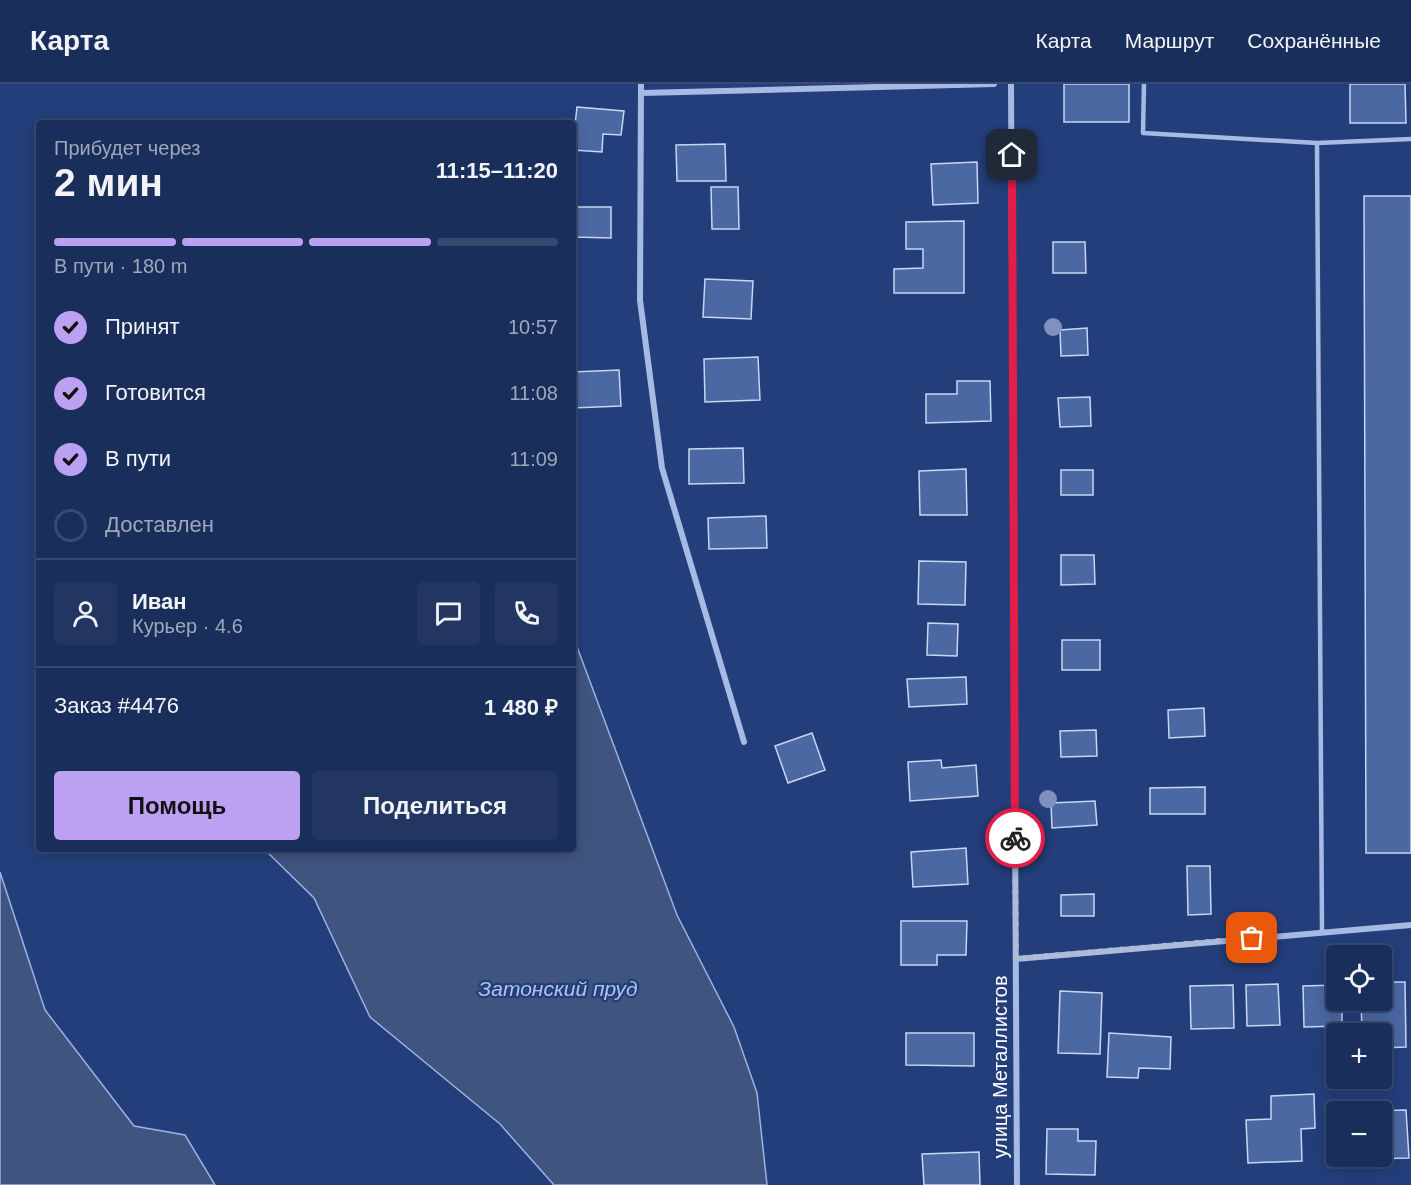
<!DOCTYPE html>
<html lang="ru">
<head>
<meta charset="utf-8">
<style>
	body { margin:0; font-family:Arial,sans-serif; background:#233662; color:#f1f3f6; height:100vh; display:flex; flex-direction:column; font-size:22px; white-space:nowrap }
	* { box-sizing:border-box; margin:0 }
	p { font-size:20px; color:#9fa8bb }
	.icon { flex:none; width:33px; height:33px; fill:none; stroke:currentColor; stroke-width:2; stroke-linecap:round; stroke-linejoin:round }
	.map { position:relative; flex:1; overflow:hidden }
	.side { position:absolute; left:36px; top:36px; width:540px; height:732px; display:flex; flex-direction:column; background:#1a2e5c; border-radius:6px; box-shadow:0 3px 15px #0003,0 0 0 2px #384a72 }
	.side>* { flex:none }
	.buttons { position:absolute; left:1326px; top:861px; display:grid; gap:12px }
	.buttons a { display:grid; place-items:center; width:66px; height:66px; border-radius:6px; background:#1a2e5c; box-shadow:0 3px 15px #0003,0 0 0 2px #384a72; font-size:30px }
	.pin { position:absolute; display:grid; place-items:center; width:51px; height:51px; color:#fff; margin:-26px; border-radius:12px; box-shadow:0 3px 9px #0006 }
	.courier { position:absolute; display:grid; place-items:center; width:60px; height:60px; margin:-30px; border:4px solid #e11d48; border-radius:50%; background:#fff; color:#222; box-shadow:0 2px 8px #0007 }
	.head em { font-style:normal; font-weight:800 }
	.head div { display:flex; flex-direction:column-reverse }
	.head { display:flex; align-items:center; justify-content:space-between; height:102px; padding:0 18px }
	h1 { font-size:39px; font-weight:800; line-height:45px }
	.bar { display:grid; grid-template-columns:repeat(4,1fr); gap:9px 6px; align-content:center; height:72px; padding:0 18px }
	.bar i { height:8px; border-radius:4px; background:#384a72 }
	.bar .on { background:#bca0f2 }
	.bar p { grid-column:span 4 }
	.line { display:flex; align-items:center; gap:15px; padding:0 18px; border-top:2px solid #384a72 }
	.line div { flex:1 }
	.round { display:grid; place-items:center; flex:none; width:63px; height:63px; border-radius:6px; background:#233662 }
	ol { padding:0 18px; list-style:none }
	li { display:flex; align-items:center; gap:18px; height:66px }
	li p { margin-inline-start:auto }
	li .icon { padding:6px; border-radius:50%; background:#bca0f2; color:#111; stroke-width:4 }
	li:last-child { color:#9fa8bb }
	li i { width:33px; height:33px; border:3px solid #384a72; border-radius:50% }
	.button { display:flex; gap:12px; margin-top:auto; padding:12px 18px }
	.button a { flex:1; height:69px; border-radius:6px; background:#bca0f2; color:#111; font-size:24px; font-weight:800; line-height:69px; text-align:center }
	.button a+a { background:#233662; color:#f1f3f6 }
	header { display:flex; align-items:center; gap:36px; box-sizing:border-box; height:84px; padding:0 30px; background:#1a2e5c; border-bottom:2px solid #384a72 }
	header strong { font-size:28px }
	nav { display:flex; gap:33px; margin-inline-start:auto; font-size:21px }
	.map>svg:first-child { display:block }
	.water { fill:#405480; stroke:#9ab3e5; stroke-width:1.5 }
	.building { fill:#4b68a3; stroke:#c8d6f4; stroke-width:1.5 }
	.lines { fill:none; stroke-linecap:round; stroke-linejoin:round }
	.lane { stroke:#a6bae4; stroke-width:4.5 }
	.street { stroke:#a6bae4; stroke-width:6 }
	.tree { fill:#7e92bd }
	.done { stroke:#b2bbd0; stroke-width:6; stroke-dasharray:0 10.8 }
	.route { stroke:#e11d48; stroke-width:8 }
	.labels { text-anchor:middle; stroke-width:4.5; stroke-linejoin:round; paint-order:stroke }
	.street-label { font-size:20px; fill:#fff; stroke:#233e7a }
	.water-label { font-size:21px; font-style:italic; fill:#b1c4ec; stroke:#233e7a }
</style>
</head>
<body>
<header>
<strong>Карта</strong>
<nav><a>Карта</a><a>Маршрут</a><a>Сохранённые</a></nav>
</header>
<div class="map">
<svg width="1411" height="1101" viewBox="0 0 1411 1101">
	<rect width="100%" height="100%" fill="#233e7a"/>
	<path class="water" d="M573 552 677 831 734 943 757 1009 767 1101H554L500 1040 370 933 314 814 264 765H573Z
		M0 788 45 926 134 1042 185 1051 215 1101H0Z"/>
	<path class="building" d="M1064 0H1129V38H1064Z
		M1350 0H1405L1406 39H1350Z
		M577 23 624 27 621 51 603 50 602 68 573 66V41H575Z
		M725 60 726 97H677L676 61Z
		M977 78 978 119 933 121 931 80Z
		M711 103H738L739 145H712Z
		M1364 112H1411V769H1366Z
		M574 123H611V154L573 153Z
		M964 137V209H894V185L923 184V165H906V138Z
		M1053 158H1085L1086 189H1053Z
		M705 195 753 197 751 235 703 233Z
		M1087 244 1088 271 1061 272 1060 246Z
		M758 273 760 316 705 318 704 275Z
		M619 286 621 322 573 324V288Z
		M957 297H990L991 337 926 339V310H957Z
		M1090 313 1091 342 1060 343 1058 314Z
		M743 364 744 399 689 400V365Z
		M966 385 967 431H920L919 387Z
		M1061 386H1093V411H1061Z
		M766 432 767 464 709 465 708 434Z
		M1061 471H1094L1095 500 1061 501Z
		M919 477 966 478 965 521 918 520Z
		M928 539 958 540 957 572 927 571Z
		M1062 556H1100V586H1062Z
		M966 593 967 620 909 623 907 595Z
		M1204 624 1205 652 1169 654 1168 626Z
		M1096 646 1097 672 1061 673 1060 647Z
		M812 649 825 686 788 699 775 662Z
		M941 676 942 684 976 681 978 712 910 717 908 678Z
		M1205 703V730H1150V704Z
		M1095 717 1097 741 1052 744 1051 719Z
		M966 764 968 800 913 803 911 768Z
		M1187 782H1210L1211 830 1188 831Z
		M1094 810V832H1061V811Z
		M901 837H967L966 871H937V881H901Z
		M1382 898H1405L1406 963 1382 964V950H1362L1361 916H1382Z
		M1278 900 1280 941 1247 942 1246 901Z
		M1233 901 1234 944 1191 945 1190 902Z
		M1336 901V916H1342V942L1304 943 1303 902Z
		M1060 907 1102 909 1100 970 1058 969Z
		M906 949H974V982L906 981Z
		M1109 949 1171 953 1170 985 1139 984 1138 994 1107 993Z
		M1314 1010 1315 1044 1301 1045 1302 1077 1248 1079 1246 1036 1271 1035V1012Z
		M1406 1026 1409 1074 1370 1075V1072H1382V1028L1367 1027Z
		M1047 1045H1078V1057H1096L1095 1091 1046 1090Z
		M979 1068 980 1101H924L922 1070Z"/>
	<g class="lines">
		<path class="lane" d="M1144 0 1143 49 1317 59 1411 55
			M1317 59 1322 847"/>
		<path class="street" d="M641 0 640 216 662 384 744 658
			M1011 0 1017 1101
			M642 9 994 0
			M1016 875 1411 841"/>
	</g>
	<g class="tree">
		<circle cx="1053" cy="243" r="9"/>
		<circle cx="1048" cy="715" r="9"/>
	</g>
	<g class="lines">
		<path class="done" d="M1015 754 1016 875 1252 854"/>
		<path class="route" d="M1012 71 1015 754"/>
	</g>
	<g class="labels">
		<g class="street-label">
			<text transform="translate(1000 983) rotate(-90)" y="7">улица Металлистов</text>
		</g>
		<g class="water-label">
			<text x="558" y="912">Затонский пруд</text>
		</g>
	</g>
</svg>
<div class="buttons">
<a><svg class="icon" aria-label="locate" viewBox="0 0 24 24"><circle cx="12" cy="12" r="6"/><path d="M12 2v4M12 18v4M2 12h4M18 12h4"/></svg></a>
<a>+</a>
<a>−</a>
</div>
<div class="pin" style="left:1252px;top:854px;background:#ea580c"><svg class="icon" aria-label="bag" viewBox="0 0 24 24"><path d="M5 8h14l-1 12H6zM9 8a3 3 0 0 1 6 0"/></svg></div>
<div class="pin" style="left:1012px;top:71px;background:#1f2937"><svg class="icon" aria-label="home" viewBox="0 0 24 24"><path d="M3 11l9-7 9 7M6 9v11h12V9"/></svg></div>
<div class="courier" style="left:1015px;top:754px"><svg class="icon" aria-label="bike" viewBox="0 0 24 24"><circle cx="6" cy="16" r="4"/><circle cx="18" cy="16" r="4"/><path d="M6 16l4-8h5l3 8M10 8l3 8H6M13 5h3"/></svg></div>
<section class="side">
<div class="head"><div><h1>2 мин</h1><p>Прибудет через</p></div><em>11:15–11:20</em></div>
<div class="bar"><i class="on"></i><i class="on"></i><i class="on"></i><i></i><p>В пути · 180 m</p></div>
<ol>
<li><svg class="icon" aria-label="check" viewBox="0 0 24 24"><path d="M5 12l5 5 9-10"/></svg>Принят<p>10:57</p></li>
<li><svg class="icon" aria-label="check" viewBox="0 0 24 24"><path d="M5 12l5 5 9-10"/></svg>Готовится<p>11:08</p></li>
<li><svg class="icon" aria-label="check" viewBox="0 0 24 24"><path d="M5 12l5 5 9-10"/></svg>В пути<p>11:09</p></li>
<li><i></i>Доставлен</li>
</ol>
<div class="line" style="height:108px"><a class="round"><svg class="icon" aria-label="person" viewBox="0 0 24 24"><circle cx="12" cy="8" r="4"/><path d="M4 21q1-7 8-7t8 7"/></svg></a><div><b>Иван</b><p>Курьер · 4.6</p></div><a class="round"><svg class="icon" aria-label="chat" viewBox="0 0 24 24"><path d="M4 5h16v11H9l-5 4z"/></svg></a><a class="round"><svg class="icon" aria-label="phone" viewBox="0 0 24 24"><path d="M5 4h4l2 5-3 2q2 4 5 5l2-3 5 2v4C11 20 4 13 5 4z"/></svg></a></div>
<div class="line" style="height:78px"><div>Заказ #4476</div><b>1 480 ₽</b></div>
<div class="button"><a>Помощь</a><a>Поделиться</a></div>
</section>
</div>
</body>
</html>
